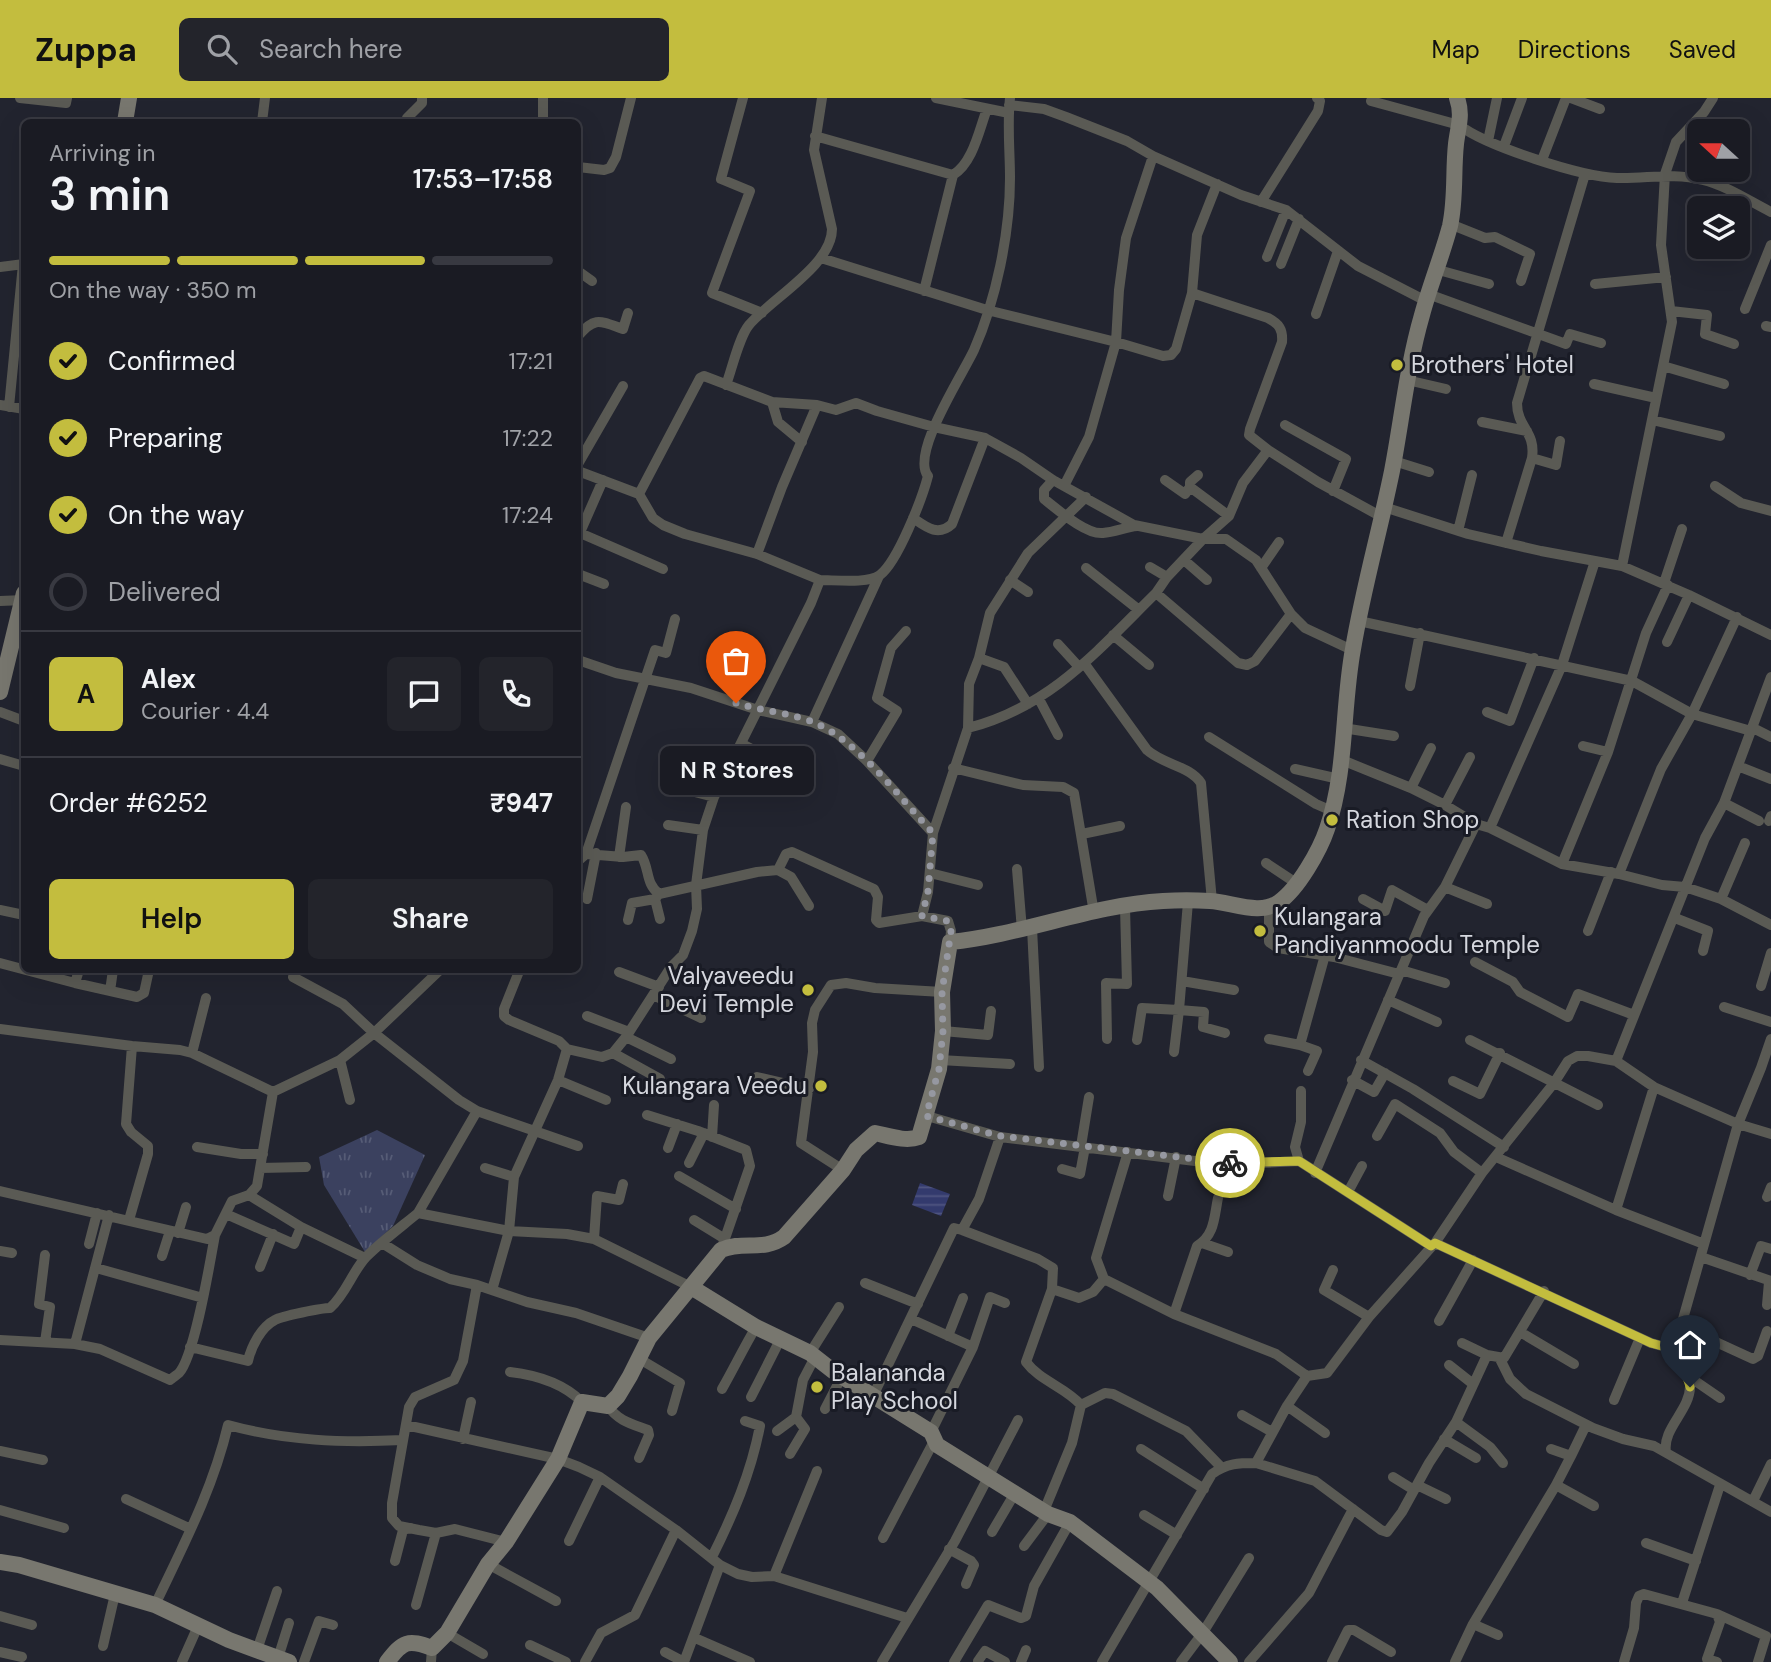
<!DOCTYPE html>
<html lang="en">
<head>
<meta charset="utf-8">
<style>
	body { margin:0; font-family:"DM Sans",sans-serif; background:#23242b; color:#f1f3f6; height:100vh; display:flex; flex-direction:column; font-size:26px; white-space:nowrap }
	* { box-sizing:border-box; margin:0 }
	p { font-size:23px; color:#9fa1a6 }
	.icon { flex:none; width:38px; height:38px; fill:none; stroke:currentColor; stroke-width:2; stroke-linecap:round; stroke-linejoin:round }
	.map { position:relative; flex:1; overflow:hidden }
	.details { position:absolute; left:21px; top:21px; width:560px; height:854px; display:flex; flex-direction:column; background:#1a1b23; border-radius:10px; box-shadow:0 7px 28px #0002,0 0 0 2px #383941 }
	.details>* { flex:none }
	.needle { width:46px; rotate:291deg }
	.tools { position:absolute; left:1687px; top:21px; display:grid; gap:14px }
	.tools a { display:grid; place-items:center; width:63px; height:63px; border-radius:10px; background:#1a1b23; box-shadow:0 7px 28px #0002,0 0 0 2px #383941; font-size:35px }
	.pin { position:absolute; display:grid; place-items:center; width:60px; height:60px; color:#fff; margin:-72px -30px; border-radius:50% 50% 50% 0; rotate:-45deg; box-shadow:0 0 7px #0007 }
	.pin .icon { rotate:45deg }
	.courier { position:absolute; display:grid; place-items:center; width:70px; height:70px; margin:-35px; border:5px solid #c3bd3e; border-radius:50%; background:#fff; color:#222; box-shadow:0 2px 9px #0007 }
	.bubble { position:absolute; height:49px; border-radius:10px; background:#1a1b23; box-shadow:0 7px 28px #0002,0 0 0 2px #383941; font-size:23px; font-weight:600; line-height:49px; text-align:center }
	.overview em { font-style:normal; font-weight:600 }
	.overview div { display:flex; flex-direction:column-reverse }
	.overview { display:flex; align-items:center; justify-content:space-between; height:119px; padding:0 28px }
	h1 { font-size:46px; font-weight:600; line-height:52px }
	.bar { display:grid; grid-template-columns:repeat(4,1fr); gap:10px 7px; align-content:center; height:84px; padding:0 28px }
	.bar i { height:9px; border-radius:5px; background:#383941 }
	.bar .selected { background:#c3bd3e }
	.bar p { grid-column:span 4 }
	.line { display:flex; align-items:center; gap:18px; padding:0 28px; border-top:2px solid #383941 }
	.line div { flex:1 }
	.round { display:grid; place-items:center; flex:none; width:74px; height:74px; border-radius:10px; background:#23242b }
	ol { padding:0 28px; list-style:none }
	li { display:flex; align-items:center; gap:21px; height:77px }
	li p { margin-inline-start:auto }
	li .icon { padding:7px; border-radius:50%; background:#c3bd3e; color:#111; stroke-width:4 }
	li:last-child { color:#9fa1a6 }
	li i { width:38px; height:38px; border:4px solid #383941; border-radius:50% }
	.cta { display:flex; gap:14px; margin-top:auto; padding:14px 28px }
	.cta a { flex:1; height:80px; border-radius:10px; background:#c3bd3e; color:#111; font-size:28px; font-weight:600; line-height:80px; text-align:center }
	.cta a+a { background:#23242b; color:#f1f3f6 }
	header { display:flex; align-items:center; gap:42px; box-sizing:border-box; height:98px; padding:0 35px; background:#c3bd3e; color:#111 }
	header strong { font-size:33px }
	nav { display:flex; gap:38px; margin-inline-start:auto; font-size:24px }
	.search { width:490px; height:63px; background:#23242b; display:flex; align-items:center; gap:18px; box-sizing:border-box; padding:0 24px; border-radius:10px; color:#9fa1a6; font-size:26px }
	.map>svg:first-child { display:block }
	.park { fill:url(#park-tufts) }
	.water { fill:url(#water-rules) }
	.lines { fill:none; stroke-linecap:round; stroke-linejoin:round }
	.street { stroke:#5a5a54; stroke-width:10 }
	.secondary { stroke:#78776f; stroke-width:16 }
	.done { stroke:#9698a1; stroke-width:7; stroke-dasharray:0 12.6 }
	.route { stroke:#c3bd3e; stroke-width:9 }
	.poi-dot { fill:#c3bd3e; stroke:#191b25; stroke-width:2.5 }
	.labels { text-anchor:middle; stroke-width:6; stroke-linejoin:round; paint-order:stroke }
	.poi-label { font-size:24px; fill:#d5d7de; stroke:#191b25; text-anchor:start }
</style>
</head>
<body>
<header>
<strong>Zuppa</strong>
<div class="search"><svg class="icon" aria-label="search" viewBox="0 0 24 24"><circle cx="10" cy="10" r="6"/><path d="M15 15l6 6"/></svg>Search here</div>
<nav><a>Map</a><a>Directions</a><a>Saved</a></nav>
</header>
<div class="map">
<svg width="1771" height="1564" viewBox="0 0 1771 1564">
	<defs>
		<pattern id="park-tufts" width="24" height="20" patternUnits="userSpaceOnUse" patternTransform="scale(1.75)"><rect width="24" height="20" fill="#3b415f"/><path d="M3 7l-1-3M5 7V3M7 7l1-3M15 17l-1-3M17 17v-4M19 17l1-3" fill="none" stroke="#565c76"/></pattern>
		<pattern id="water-rules" width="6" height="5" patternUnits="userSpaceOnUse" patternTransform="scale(1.75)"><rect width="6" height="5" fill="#333a6d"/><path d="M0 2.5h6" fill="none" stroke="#505681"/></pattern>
	</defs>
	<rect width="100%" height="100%" fill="#22242f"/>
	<path class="park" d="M377 1032 425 1057 393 1128 365 1154 324 1087 319 1059Z"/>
	<path class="water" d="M920 1085 950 1096 941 1118 912 1107Z"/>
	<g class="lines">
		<path class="street" d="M20 0 66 5 67 0
			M543 0V24
			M743 0 721 81 750 93 712 195 762 215
			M936 0 1009 15
			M1571 0 1600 11
			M1371 3 1459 27C1486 48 1582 79 1617 80 1647 81 1672 74 1703 82 1727 88 1749 103 1771 114
			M1009 7 1044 11 1066 19 1127 43 1153 58 1241 97 1286 112 1358 168 1426 203
			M262 24 265 0
			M406 24 407 20 422 5V0
			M815 38 953 77C973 65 979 32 987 11
			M1488 43 1497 0
			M1504 48 1522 0
			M1542 62 1566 0
			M578 69 604 72 610 70 616 59 631 0
			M1261 104 1318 13 1320 3 1317 0
			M1450 126 1485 140 1495 139 1530 156 1521 183
			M1267 159 1286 112
			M821 160 987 212 1116 244 1163 258 1171 257 1176 251 1192 195 1197 137 1217 86
			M1281 166 1299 121
			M0 169 24 166
			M1435 171 1489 186
			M578 173 592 183
			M1595 186 1666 179
			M924 193 953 77
			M1192 195 1268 220C1279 226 1283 231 1282 244L1250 331 1249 337 1268 352
			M1428 196 1566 246 1570 236 1601 245
			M1745 211 1771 147
			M1671 213 1707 217 1705 236 1734 246
			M1316 216 1338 153
			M1766 228 1771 229
			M578 238C595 218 600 223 623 231L628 215
			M1663 268 1724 286
			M1407 282 1446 291
			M1594 286 1656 300
			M726 287C732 271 739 239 749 227 772 200 832 167 832 131L814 52 822 0
			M772 304 778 324 802 344
			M0 307 24 311
			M9 309 23 166
			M1652 322 1720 338
			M1482 324 1527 333
			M1285 327 1346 361 1333 393
			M1532 360 1556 367 1560 343
			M1394 363 1429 374
			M578 366 623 288
			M578 373 639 396 653 420 663 427 685 436 757 456 820 482
			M1053 382 1044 392V401C1057 411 1086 437 1103 435 1115 434 1126 429 1137 428
			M1165 382 1185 396 1190 389 1229 418
			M1064 388 1089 339 1116 244 1119 192 1126 140 1153 58
			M1715 388 1741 405 1771 413
			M1190 389V384L1198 377
			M639 396 700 280 704 278 772 304 817 307 836 312 856 305 877 313 934 329 985 340 1021 360 1053 382 1134 427 1203 441H1226L1256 462 1291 516 1305 530 1352 552
			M1384 409 1468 436 1541 453 1622 468 1689 497 1771 537
			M913 420C926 429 938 439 952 426L985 340
			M1458 433 1472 377
			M580 435 663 471
			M578 439 603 382
			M1506 445 1532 360C1536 333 1517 330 1517 305L1585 76
			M757 456 782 389 817 307
			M1184 462 1207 482
			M1622 468 1672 224 1661 147 1665 76 1676 44 1704 14 1713 0
			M1150 469 1167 479
			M1086 470 1139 512
			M1261 470 1279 444
			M578 476 604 486
			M1010 482 1028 494
			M1664 485 1682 431
			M1156 495 1238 565 1247 567 1255 563 1291 516
			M0 503 24 502
			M1359 523 1632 583 1692 616 1751 633
			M1113 537 1149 567
			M1667 544 1689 497
			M1058 546 1079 569
			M979 560 1004 569 1028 606
			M578 562 616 575 691 590 758 612 812 624 838 636 867 663 933 735
			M1084 565 1147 652C1164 667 1190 668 1201 685L1212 803
			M1771 579 1724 705 1705 740 1616 963 1654 989 1738 1026 1771 1036
			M1410 588 1420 535
			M1039 601 1058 637
			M0 614 24 623
			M1487 614 1510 623 1534 560
			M812 624 879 478
			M968 630 969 586 979 560 990 515 1028 455 1086 399
			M1343 630 1394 638
			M1753 630 1771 639
			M1209 639 1316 706 1332 713
			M742 646 787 669
			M1583 648 1608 654
			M0 661 24 668
			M1342 662 1411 690 1445 707 1476 726 1490 730 1562 766 1619 776 1662 787 1685 789 1721 801 1771 827
			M867 663 897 613 877 600 891 550 906 533
			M1738 668 1771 681
			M730 669 758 688
			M953 670 1023 687 1063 689 1074 695 1094 815
			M1295 671 1339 681
			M1411 690 1431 650
			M683 691 714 699
			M1724 705 1759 723
			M1445 707 1470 659
			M1769 723 1771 718
			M668 727 703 732
			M1490 730 1562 567 1595 463
			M1082 736 1120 728
			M586 756 623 759 641 757C650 771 645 785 659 796L757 774 778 772 786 756 792 754 874 791 878 799 876 822 879 825 922 818
			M619 759 626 709
			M578 763 586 756 655 552 666 555 675 521
			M1266 765 1296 785
			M1562 766 1608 654 1646 535 1668 487
			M1017 771 1022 832
			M778 772 791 779 809 808
			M930 775 978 787
			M1619 776 1661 671 1692 616 1737 519
			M1445 789 1487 806
			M587 801 596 755
			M655 801 660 821
			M1363 801 1385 813 1392 792 1428 812
			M1721 801 1745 745
			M1188 804 1179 912 1204 914 1203 929 1225 935
			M1269 809V844L1278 850 1334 859 1399 876
			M0 812 24 817
			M1675 820 1708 833 1703 853
			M628 822 632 805 655 801 659 796
			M1032 830 1039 969
			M1588 833 1611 774
			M950 844 951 833 948 823 922 818 928 794 933 735 968 630C1050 609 1097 553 1156 495L1167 479 1203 441 1229 418 1243 385 1268 352 1318 384 1382 419
			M1475 864 1513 884 1520 894 1568 919 1578 896 1634 917
			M0 865 75 885 137 899 144 895 149 872
			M1401 872 1445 885
			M619 874 659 889
			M518 876 504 911V918L509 922 559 943 567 951
			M293 879 343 906 374 935 459 1002 477 1013 578 1048
			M1182 883 1234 892
			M75 885 79 872
			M1761 888 1771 855
			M110 893 113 872
			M653 897 701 920
			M1388 902 1437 924
			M1724 909 1771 924
			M587 918 629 934
			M0 931 132 948 180 952 192 955 273 994
			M943 933 988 937 991 913
			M626 939 671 961
			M1107 941 1106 885 1127 886 1125 809
			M1269 941 1300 947
			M1137 942 1142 910 1179 912 1174 954
			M1470 942 1598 1007
			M192 955 206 900
			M613 955 660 981
			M340 962 350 1002
			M940 962 1010 966
			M1361 962 1413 991 1504 1049
			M1308 973 1317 953 1300 947 1325 857
			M757 979 809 991
			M558 982 606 1002
			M1352 982 1374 994 1385 975
			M1453 983 1480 996 1500 955
			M647 1017 698 1033 746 1052 750 1068 721 1152
			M927 1018 1000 1039 1203 1064 1240 1066 1299 1063 1431 1148
			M1377 1038 1395 1006 1440 1035 1454 1054 1482 1075
			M712 1039 714 1007
			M1081 1048 1089 999
			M197 1049 241 1056H263
			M668 1050 677 1026
			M1496 1059 1616 1112 1704 1146
			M1299 1063 1295 1049 1301 1024V993
			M689 1065 704 1035
			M260 1070 306 1069
			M485 1070 514 1079
			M1062 1071 1080 1076 1085 1049
			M843 1072 801 1045 813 954 812 925 815 912 831 887 846 885 875 890 942 894
			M1315 1075 1424 818 1445 789 1476 726
			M679 1078 736 1111
			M0 1093 207 1141 215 1137 232 1103 249 1097 257 1088 273 994 340 962 374 935 440 872
			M1348 1094 1362 1068
			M249 1097 301 1129 365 1160
			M1168 1098 1176 1059
			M1767 1099 1771 1089
			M1616 1112 1654 989
			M418 1115 477 1013
			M226 1116 294 1146 301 1129
			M129 1122 148 1056V1048L131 1034 126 1026 132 948
			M694 1122 725 1141
			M962 1132 1038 1161 1053 1170 1052 1191 1026 1264C1040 1283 1065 1289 1081 1307L1072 1345 1044 1413
			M178 1135 186 1109
			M594 1141 597 1098 619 1102 623 1086
			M382 1145 417 1167 450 1181 477 1187 527 1204 576 1215 649 1240
			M1202 1145 1228 1154
			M1435 1145 1651 1245 1662 1248 1671 1246 1681 1228 1738 1026 1761 970 1771 941
			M89 1146 97 1115
			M0 1153 12 1155
			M162 1158 170 1133
			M1701 1159 1771 1183
			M260 1169 273 1136
			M96 1170 203 1200
			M1333 1172 1324 1192 1369 1219
			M1750 1177 1761 1148 1771 1151
			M1104 1181 1174 1216 1276 1256 1307 1278
			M865 1185 918 1206
			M477 1187 463 1263 454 1282 415 1299 409 1309 392 1405V1420L399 1428 419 1432 436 1435 455 1431 506 1444
			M1052 1191 1079 1200 1093 1194 1104 1181 1096 1160 1128 1054
			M492 1192 509 1133 514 1079 558 982 567 951 602 959 613 955 626 939 671 869 683 857 692 833 697 811 696 787 703 732 714 699 811 505 820 482C835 482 868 486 880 477 898 463 922 401 928 378 910 356 963 276 974 252 996 202 1010 135 1010 80 1010 53 1007 27 1010 0
			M1767 1207 1769 1184
			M1174 1216 1197 1148C1215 1137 1214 1119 1218 1100
			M911 1221 973 1249 931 1334
			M1439 1223 1473 1162
			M1681 1228 1753 1261 1758 1258 1767 1233
			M1520 1234 1574 1266
			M948 1238 963 1200
			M0 1242 75 1246 100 1251 170 1282C171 1281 178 1276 179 1275 195 1257 210 1164 215 1137
			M45 1244 50 1209 39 1206 45 1157
			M1462 1245 1487 1257
			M75 1246 109 1117
			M190 1249 248 1263C251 1249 261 1229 275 1222 282 1218 322 1210 330 1210 346 1196 352 1174 366 1159 382 1143 401 1129 418 1115L509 1133 567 1136 594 1141 691 1189
			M973 1249 990 1199 1005 1205
			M810 1255 839 1209
			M638 1260 680 1285 672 1313
			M1500 1261 1510 1281 1526 1296 1593 1330 1623 1341 1654 1348 1771 1414
			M1449 1267 1473 1286
			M510 1274C536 1277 563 1285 582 1304
			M1688 1278 1720 1300
			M722 1291C734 1270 744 1249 756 1229
			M873 1298 954 1130 962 1132 979 1101 1000 1039
			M751 1299 781 1240
			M1614 1302 1640 1240
			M1081 1307 1105 1295 1113 1296 1186 1333 1221 1369
			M608 1308C618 1323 632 1326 648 1332L649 1337 639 1360
			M1287 1308 1325 1335
			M825 1311 842 1278
			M1242 1317 1272 1334
			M1456 1324 1490 1349 1503 1365
			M406 1327 558 1361 579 1369 600 1379 676 1432 720 1467 738 1476 752 1479 774 1478 907 1520
			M777 1333 796 1319
			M463 1341 471 1304
			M1444 1341 1476 1360
			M1141 1351 1204 1391
			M1551 1351 1571 1358 1586 1327
			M0 1353 43 1362
			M1666 1354C1662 1330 1691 1312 1690 1287 1689 1273 1676 1260 1671 1246
			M790 1356 805 1331 796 1319 803 1282 815 1259
			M1571 1358 1556 1387 1594 1408
			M1256 1365 1315 1383 1381 1432 1387 1434 1402 1414 1429 1365 1456 1324 1487 1257 1504 1260 1544 1193
			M1393 1379 1414 1392
			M1417 1387 1446 1401
			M126 1401 191 1431
			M1753 1403 1771 1366
			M0 1412 64 1430
			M1144 1417 1177 1437
			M992 1434 1015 1395
			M883 1440 934 1343
			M569 1443 600 1379
			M1646 1445 1696 1463
			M1024 1448 1048 1416
			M949 1451 971 1463 974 1467 966 1486
			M712 1459C733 1417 751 1375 760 1328L745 1323
			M395 1463 403 1432 411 1430
			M488 1466 556 1503
			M774 1478 817 1373
			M1682 1505 1720 1387
			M155 1507C183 1448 213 1391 228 1327 286 1343 343 1345 403 1342
			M416 1507 436 1435
			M1717 1516 1766 1538 1758 1564
			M0 1518 32 1527
			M1473 1526 1498 1537
			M447 1535 483 1556
			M695 1540 750 1564
			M530 1547 566 1564
			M103 1548 115 1496
			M257 1552 277 1493
			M0 1554 22 1559
			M665 1554 684 1564 720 1467
			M278 1560 289 1525
			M978 1563 985 1553 1005 1564
			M182 1564 198 1528
			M304 1564 319 1523 333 1527
			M431 1564 432 1550
			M585 1564 601 1535 635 1517 676 1432
			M882 1564 955 1443 1018 1322
			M954 1564 988 1507 1021 1520 1026 1518 1034 1488 1070 1424
			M1021 1564 1026 1552
			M1102 1564 1212 1376C1227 1365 1239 1365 1256 1365L1287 1308 1307 1278 1327 1275 1369 1219 1435 1145 1482 1075 1554 985 1568 963 1577 958H1588L1616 963
			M1181 1564 1202 1536 1249 1460
			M1249 1564 1309 1495 1353 1411
			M1332 1564 1348 1532H1354L1391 1554
			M1455 1564 1473 1526 1556 1387
			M1624 1564 1634 1530 1636 1505 1639 1498 1644 1496 1717 1516 1720 1524 1707 1561 1717 1564"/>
		<path class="secondary" d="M125 24 129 0
			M0 594 24 495
			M691 1189 756 1229 810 1255 833 1273 931 1334 937 1347 1048 1416 1070 1424 1157 1490 1230 1564
			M0 1464 19 1467 155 1507 229 1542 289 1564
			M387 1564C403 1543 408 1541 432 1550L447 1535 488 1466 506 1444 558 1361 582 1304 608 1308 618 1298 630 1278 649 1240 721 1152C743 1142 763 1154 784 1139L843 1072 856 1052 875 1035C889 1038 906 1044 919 1039L939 971 943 933 942 894 950 844C1022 837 1091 807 1163 803 1178 802 1195 802 1210 803 1231 804 1261 818 1279 804 1298 791 1320 752 1327 731 1347 673 1342 610 1353 551 1363 491 1380 432 1392 373 1402 321 1407 269 1422 217 1430 187 1442 158 1450 128 1456 101 1453 73 1456 46 1458 29 1463 17 1457 0"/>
	</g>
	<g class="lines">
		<path class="done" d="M736 605C761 613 792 615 815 625 858 643 900 700 933 735L928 793 922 818 948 823 951 833 942 894 943 933 939 971 926 1018 1000 1038 1230 1065"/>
		<path class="route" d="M1230 1065 1299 1063 1431 1148 1435 1145 1651 1245 1662 1248 1671 1246C1676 1262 1687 1273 1690 1289"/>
	</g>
	<g class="poi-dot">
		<circle cx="1397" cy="267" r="7"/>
		<circle cx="1332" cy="722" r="7"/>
		<circle cx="1260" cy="833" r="7"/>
		<circle cx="808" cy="892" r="7"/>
		<circle cx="821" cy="988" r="7"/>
		<circle cx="817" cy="1289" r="7"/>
	</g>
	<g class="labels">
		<g class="poi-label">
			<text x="1411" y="275">Brothers' Hotel</text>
			<text x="1346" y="730">Ration Shop</text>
			<text x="1274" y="827">Kulangara<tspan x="1274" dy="28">Pandiyanmoodu Temple</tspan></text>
			<text x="794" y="886" text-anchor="end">Valyaveedu<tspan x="794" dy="28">Devi Temple</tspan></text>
			<text x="807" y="996" text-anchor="end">Kulangara Veedu</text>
			<text x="831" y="1283">Balananda<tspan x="831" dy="28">Play School</tspan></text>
		</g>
	</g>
</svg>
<div class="tools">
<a><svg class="needle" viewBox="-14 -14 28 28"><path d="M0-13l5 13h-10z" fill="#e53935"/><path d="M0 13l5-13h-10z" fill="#9fa1a6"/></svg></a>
<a><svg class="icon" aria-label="layers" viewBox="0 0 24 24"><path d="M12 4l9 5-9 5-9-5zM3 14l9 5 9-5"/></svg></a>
</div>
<div class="pin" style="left:736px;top:605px;background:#ea580c"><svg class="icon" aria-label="bag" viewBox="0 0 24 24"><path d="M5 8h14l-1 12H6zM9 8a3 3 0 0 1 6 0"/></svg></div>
<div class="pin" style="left:1690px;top:1289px;background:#1f2937"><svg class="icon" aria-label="home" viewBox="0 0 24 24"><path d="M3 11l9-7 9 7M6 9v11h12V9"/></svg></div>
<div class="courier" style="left:1230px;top:1065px"><svg class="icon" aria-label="bike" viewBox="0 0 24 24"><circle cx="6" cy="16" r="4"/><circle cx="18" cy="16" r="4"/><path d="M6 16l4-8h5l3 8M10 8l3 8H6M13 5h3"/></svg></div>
<div class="bubble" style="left:660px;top:648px;width:154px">N R Stores</div>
<section class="details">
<div class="overview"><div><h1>3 min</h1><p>Arriving in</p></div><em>17:53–17:58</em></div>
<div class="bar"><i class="selected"></i><i class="selected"></i><i class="selected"></i><i></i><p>On the way · 350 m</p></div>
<ol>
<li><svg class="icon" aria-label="check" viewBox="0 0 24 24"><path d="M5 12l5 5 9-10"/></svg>Confirmed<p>17:21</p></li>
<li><svg class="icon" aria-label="check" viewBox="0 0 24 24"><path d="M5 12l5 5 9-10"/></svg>Preparing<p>17:22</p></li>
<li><svg class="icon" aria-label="check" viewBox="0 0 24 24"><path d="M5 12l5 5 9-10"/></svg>On the way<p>17:24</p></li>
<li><i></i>Delivered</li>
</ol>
<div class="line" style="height:126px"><b class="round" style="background:#c3bd3e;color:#111">A</b><div><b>Alex</b><p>Courier · 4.4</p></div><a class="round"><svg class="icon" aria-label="chat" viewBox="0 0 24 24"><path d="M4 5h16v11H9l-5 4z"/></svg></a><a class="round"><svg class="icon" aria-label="phone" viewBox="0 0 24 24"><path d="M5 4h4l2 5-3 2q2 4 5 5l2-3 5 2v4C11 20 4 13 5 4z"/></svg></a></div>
<div class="line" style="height:91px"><div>Order #6252</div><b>₹947</b></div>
<div class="cta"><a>Help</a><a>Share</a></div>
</section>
</div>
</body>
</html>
